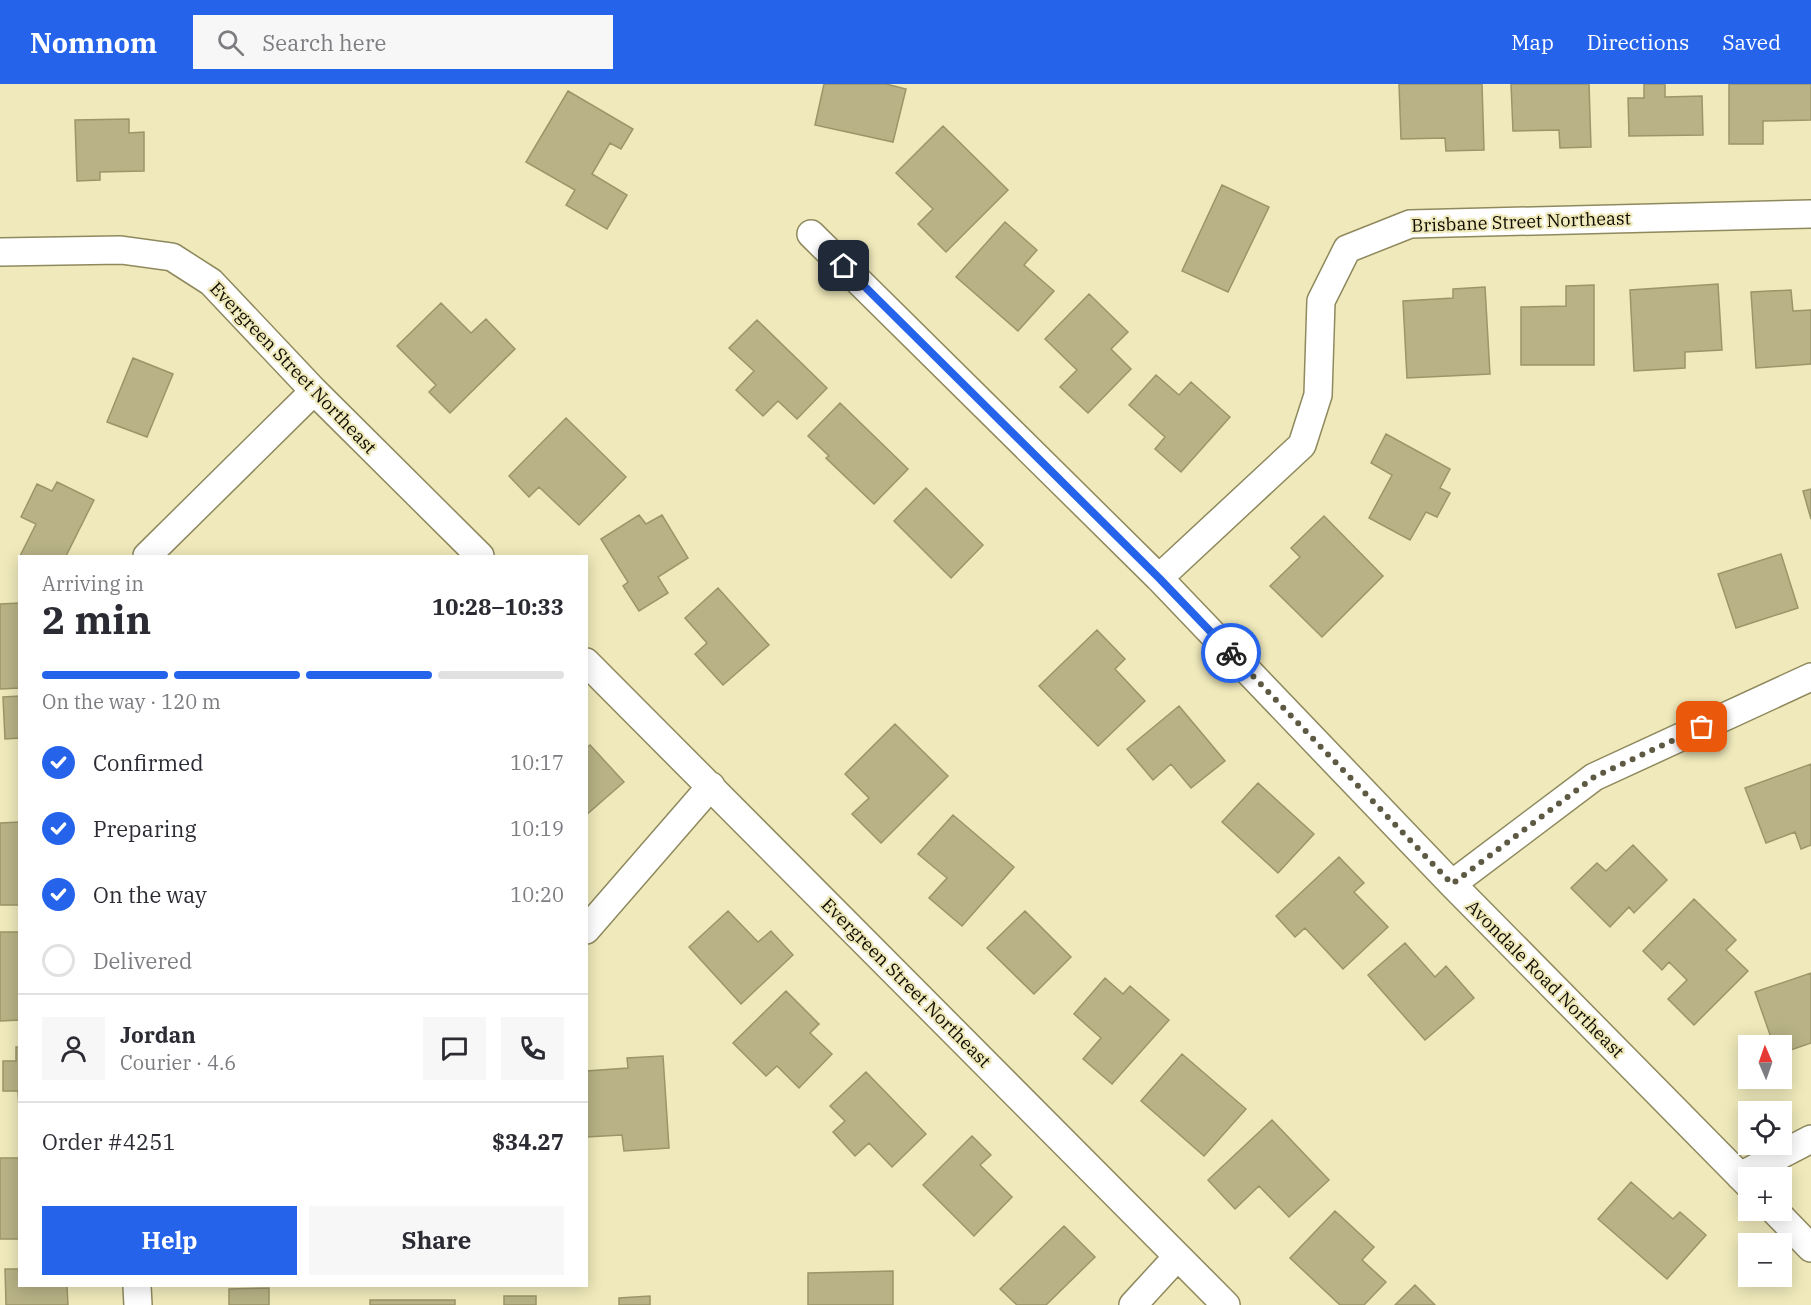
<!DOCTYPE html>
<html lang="en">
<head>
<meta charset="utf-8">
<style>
	body { margin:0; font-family:"IBM Plex Serif",serif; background:#f7f7f7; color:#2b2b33; height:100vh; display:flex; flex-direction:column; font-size:22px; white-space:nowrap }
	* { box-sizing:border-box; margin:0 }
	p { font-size:20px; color:#7c7c81 }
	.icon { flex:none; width:33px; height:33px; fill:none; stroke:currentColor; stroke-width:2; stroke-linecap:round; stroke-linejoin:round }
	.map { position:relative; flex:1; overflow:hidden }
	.panel { position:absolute; left:18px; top:471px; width:570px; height:732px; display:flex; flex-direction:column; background:#fff; border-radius:0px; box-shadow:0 3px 15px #0003 }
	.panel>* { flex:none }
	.needle { width:39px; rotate:358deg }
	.tools { position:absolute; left:1738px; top:951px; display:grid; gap:12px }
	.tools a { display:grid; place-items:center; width:54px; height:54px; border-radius:0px; background:#fff; box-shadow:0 3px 15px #0003; font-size:30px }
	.pin { position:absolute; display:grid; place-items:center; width:51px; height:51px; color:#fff; margin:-26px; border-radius:12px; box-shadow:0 3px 9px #0006 }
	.courier { position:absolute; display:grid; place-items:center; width:60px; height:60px; margin:-30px; border:4px solid #2563eb; border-radius:50%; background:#fff; color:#222; box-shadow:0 2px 8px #0007 }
	.head em { font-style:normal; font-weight:700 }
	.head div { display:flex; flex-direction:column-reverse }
	.head { display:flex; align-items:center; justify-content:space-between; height:102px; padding:0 24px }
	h1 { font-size:39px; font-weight:700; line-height:45px }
	.bar { display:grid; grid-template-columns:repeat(4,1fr); gap:9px 6px; align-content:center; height:72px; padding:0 24px }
	.bar i { height:8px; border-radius:4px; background:#e1e1e2 }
	.bar .on { background:#2563eb }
	.bar p { grid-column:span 4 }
	.line { display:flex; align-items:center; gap:15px; padding:0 24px; border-top:2px solid #e1e1e2 }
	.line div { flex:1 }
	.round { display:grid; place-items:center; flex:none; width:63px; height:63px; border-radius:0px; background:#f7f7f7 }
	ol { padding:0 24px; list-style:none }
	li { display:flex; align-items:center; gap:18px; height:66px }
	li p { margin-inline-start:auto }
	li .icon { padding:6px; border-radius:50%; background:#2563eb; color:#fff; stroke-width:4 }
	li:last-child { color:#7c7c81 }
	li i { width:33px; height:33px; border:3px solid #e1e1e2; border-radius:50% }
	.primary-button { display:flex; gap:12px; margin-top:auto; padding:12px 24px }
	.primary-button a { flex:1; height:69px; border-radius:0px; background:#2563eb; color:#fff; font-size:24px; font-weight:700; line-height:69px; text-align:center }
	.primary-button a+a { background:#f7f7f7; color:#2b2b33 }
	header { display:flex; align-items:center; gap:36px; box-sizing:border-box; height:84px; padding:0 30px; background:#2563eb; color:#fff }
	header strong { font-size:28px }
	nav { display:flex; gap:33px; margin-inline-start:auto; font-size:21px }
	.search { width:420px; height:54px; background:#f7f7f7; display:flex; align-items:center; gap:15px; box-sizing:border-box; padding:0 21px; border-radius:0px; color:#7c7c81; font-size:22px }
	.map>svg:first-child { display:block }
	.building { fill:#b8b286; stroke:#9b956a; stroke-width:1.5 }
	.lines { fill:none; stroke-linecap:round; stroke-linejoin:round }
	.street-casing { stroke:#8f895e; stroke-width:30 }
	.street { stroke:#fff; stroke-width:27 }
	.done { stroke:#5d5942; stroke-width:6; stroke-dasharray:0 10.8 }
	.route { stroke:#2563eb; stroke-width:8 }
	.labels { text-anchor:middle; stroke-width:4.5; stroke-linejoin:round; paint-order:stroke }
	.street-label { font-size:18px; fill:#0f0c01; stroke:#efe9bb }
</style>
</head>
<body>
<header>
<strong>Nomnom</strong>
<div class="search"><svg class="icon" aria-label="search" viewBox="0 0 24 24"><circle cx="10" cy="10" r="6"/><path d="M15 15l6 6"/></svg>Search here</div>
<nav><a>Map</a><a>Directions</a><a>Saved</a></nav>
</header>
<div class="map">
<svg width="1811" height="1221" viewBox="0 0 1811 1221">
	<rect width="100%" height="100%" fill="#efe9bb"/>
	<path class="building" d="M824 0H886L906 5 893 58 815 41Z
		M1399 0H1482L1484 66 1446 67 1445 54 1401 55Z
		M1511 0H1589L1591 63 1560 64 1559 46 1513 47Z
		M1644 0H1665V13L1702 12 1703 51 1629 52 1628 14H1644Z
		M1729 0H1811V36L1763 37V60H1729Z
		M568 7 633 45 621 65 610 59 592 90 627 111 607 145 566 121 575 106 526 78Z
		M129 35V49L144 48V87L100 88V96L77 97 75 36Z
		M943 42 1008 106 946 168 918 140 933 125 896 89Z
		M1222 101 1269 123 1228 208 1182 187Z
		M1005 138 1037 166 1024 181 1054 207 1018 247 956 193Z
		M1718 200 1722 266 1685 268V284L1634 287 1630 206Z
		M1594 201V281H1521V223L1566 222V202Z
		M1485 203 1490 290 1407 294 1403 217 1453 214V205Z
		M1791 206 1793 227 1811 226V280L1756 284 1751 208Z
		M1089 210 1128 248 1111 265 1131 285 1088 329 1060 303 1077 286 1045 255Z
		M441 219 471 249 486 235 515 265 450 329 429 308 436 301 397 262Z
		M757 236 827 304 797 335 778 317 763 332 736 306 754 287 729 264Z
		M133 274 173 290 147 353 107 338Z
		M1156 291 1179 311 1191 298 1230 333 1181 388 1155 365 1165 353 1129 321Z
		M840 319 908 385 874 420 826 374 829 372 808 352Z
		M566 334 626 393 579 441 539 403 529 413 509 392Z
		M1386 350 1450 385 1440 404 1450 409 1437 433 1426 428 1410 456 1369 434 1392 391 1371 379Z
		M57 398 94 416 66 472H20L36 440 21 433 37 400 52 407Z
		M926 404 983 461 951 494 894 437Z
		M1811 405V435L1803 407Z
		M639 431 646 440 662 431 688 474 658 493 668 509 639 527 623 502 628 498 601 455Z
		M1324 432 1383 492 1322 553 1270 502 1300 473 1291 464Z
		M1781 470 1798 524 1736 544 1718 490Z
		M718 504 769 561 723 601 695 570 707 559 685 534Z
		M20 519V604L0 605V520Z
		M1097 546 1125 575 1115 585 1145 617 1098 662 1039 602Z
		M20 612V654L5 655 3 613Z
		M1179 622 1225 677 1191 704 1171 680 1153 696 1127 665Z
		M895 640 948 692 881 759 852 730 869 714 845 690Z
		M590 661 624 698 586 731V664Z
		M1811 680V761L1801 765 1795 748 1766 759 1745 704Z
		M1258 699 1314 750 1278 789 1222 738Z
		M953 731 1014 783 962 842 929 814 947 794 918 770Z
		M20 738V821H0V739Z
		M1633 761 1667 796 1634 829 1629 823 1610 843 1571 804 1597 779 1606 787Z
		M1339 773 1364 799 1354 808 1388 843 1343 885 1305 844 1295 853 1276 832Z
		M1694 815 1736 856 1726 866 1748 887 1694 941 1668 915 1687 896 1669 878 1662 886 1643 867Z
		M728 827 758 858 771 847 793 871 741 920 689 863Z
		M1025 827 1071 873 1034 910 987 864Z
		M0 848H20V936L0 937Z
		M1405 859 1435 893 1446 882 1474 914 1425 956 1368 891Z
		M1811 889V959L1782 969V962H1774L1755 908Z
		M1105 894 1123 910 1130 902 1169 936 1112 1000 1083 975 1101 954 1074 930Z
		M786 907 819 940 810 949 832 970 799 1004 777 982 766 992 733 959Z
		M16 963H20V1042L18 1007H3V977H16Z
		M1182 970 1246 1025 1204 1072 1141 1017Z
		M663 972 669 1064 624 1067 622 1051 586 1053V987L628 984 627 974Z
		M866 988 926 1050 892 1083 869 1059 855 1072 833 1048 845 1037 830 1022Z
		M1272 1036 1329 1096 1289 1133 1259 1102 1235 1125 1208 1096Z
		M972 1052 991 1071 980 1081 1012 1113 974 1152 923 1101Z
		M0 1074H20V1155H0Z
		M1631 1098 1673 1135 1680 1128 1706 1151 1667 1195 1598 1135Z
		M1335 1127 1374 1163 1362 1176 1386 1198 1364 1221H1340L1290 1174Z
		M1064 1142 1095 1173 1046 1221H1017L1000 1205Z
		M5 1185H20V1202H67L68 1221H6Z
		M893 1187V1221H808V1189Z
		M1415 1201 1435 1221H1395Z
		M269 1204V1221H229V1205Z
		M504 1212H536V1221H504Z
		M650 1212V1221H619V1214Z
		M370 1216H455V1221H370Z"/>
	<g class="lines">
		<defs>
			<path id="street" d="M811 150 1159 494 1452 800 1749 1101
				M0 168 121 166 172 173 211 198 314 307 480 472
				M147 472 314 307
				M1159 494 1302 361 1318 311 1321 217 1347 165 1410 140 1811 130
				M586 578 1226 1221
				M1452 800 1594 693 1811 593
				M586 846 711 702
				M1740 1092 1811 1055
				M1774 1126 1811 1164
				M137 1202 138 1221
				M1133 1221 1177 1173"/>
		</defs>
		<use href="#street" class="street-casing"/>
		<use href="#street" class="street"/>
	</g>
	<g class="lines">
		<path class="done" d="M1231 569 1452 800 1594 693 1702 643"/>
		<path class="route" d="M844 182 1159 494 1231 569"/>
	</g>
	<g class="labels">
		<g class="street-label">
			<text transform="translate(1521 138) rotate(-2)" y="6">Brisbane Street Northeast</text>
			<text transform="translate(293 284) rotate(46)" y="6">Evergreen Street Northeast</text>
			<text transform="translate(1545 895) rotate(45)" y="6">Avondale Road Northeast</text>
			<text transform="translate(906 899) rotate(45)" y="6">Evergreen Street Northeast</text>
		</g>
	</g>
</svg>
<div class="tools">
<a><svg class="needle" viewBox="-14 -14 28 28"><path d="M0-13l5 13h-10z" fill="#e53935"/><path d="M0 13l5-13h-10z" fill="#7c7c81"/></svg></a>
<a><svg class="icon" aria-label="locate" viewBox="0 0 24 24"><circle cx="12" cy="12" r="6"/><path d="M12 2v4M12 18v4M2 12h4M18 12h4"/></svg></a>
<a>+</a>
<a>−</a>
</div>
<div class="pin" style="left:1702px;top:643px;background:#ea580c"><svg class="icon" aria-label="bag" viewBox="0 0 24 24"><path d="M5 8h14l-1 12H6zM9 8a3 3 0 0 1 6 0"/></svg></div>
<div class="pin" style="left:844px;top:182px;background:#1f2937"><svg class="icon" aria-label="home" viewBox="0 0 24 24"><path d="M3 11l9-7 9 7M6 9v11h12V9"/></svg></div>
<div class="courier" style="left:1231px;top:569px"><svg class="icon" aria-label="bike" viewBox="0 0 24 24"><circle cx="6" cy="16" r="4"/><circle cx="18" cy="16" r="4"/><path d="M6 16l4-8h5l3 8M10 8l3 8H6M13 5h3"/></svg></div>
<section class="panel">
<div class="head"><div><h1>2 min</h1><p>Arriving in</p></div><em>10:28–10:33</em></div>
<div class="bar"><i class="on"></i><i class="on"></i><i class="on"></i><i></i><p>On the way · 120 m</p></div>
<ol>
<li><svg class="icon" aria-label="check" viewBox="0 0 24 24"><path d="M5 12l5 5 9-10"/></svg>Confirmed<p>10:17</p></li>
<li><svg class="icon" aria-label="check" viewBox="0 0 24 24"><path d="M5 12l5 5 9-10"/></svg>Preparing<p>10:19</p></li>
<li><svg class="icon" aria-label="check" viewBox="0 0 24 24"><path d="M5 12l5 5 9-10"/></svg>On the way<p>10:20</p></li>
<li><i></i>Delivered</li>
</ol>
<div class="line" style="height:108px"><a class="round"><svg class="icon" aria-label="person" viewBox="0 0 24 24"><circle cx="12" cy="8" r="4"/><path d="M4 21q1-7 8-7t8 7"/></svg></a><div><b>Jordan</b><p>Courier · 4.6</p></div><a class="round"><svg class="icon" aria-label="chat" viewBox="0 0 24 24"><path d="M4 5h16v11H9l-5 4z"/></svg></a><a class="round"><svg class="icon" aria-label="phone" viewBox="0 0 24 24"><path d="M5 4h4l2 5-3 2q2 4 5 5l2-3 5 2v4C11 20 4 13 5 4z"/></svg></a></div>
<div class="line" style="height:78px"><div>Order #4251</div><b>$34.27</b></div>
<div class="primary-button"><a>Help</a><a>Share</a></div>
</section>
</div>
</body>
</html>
